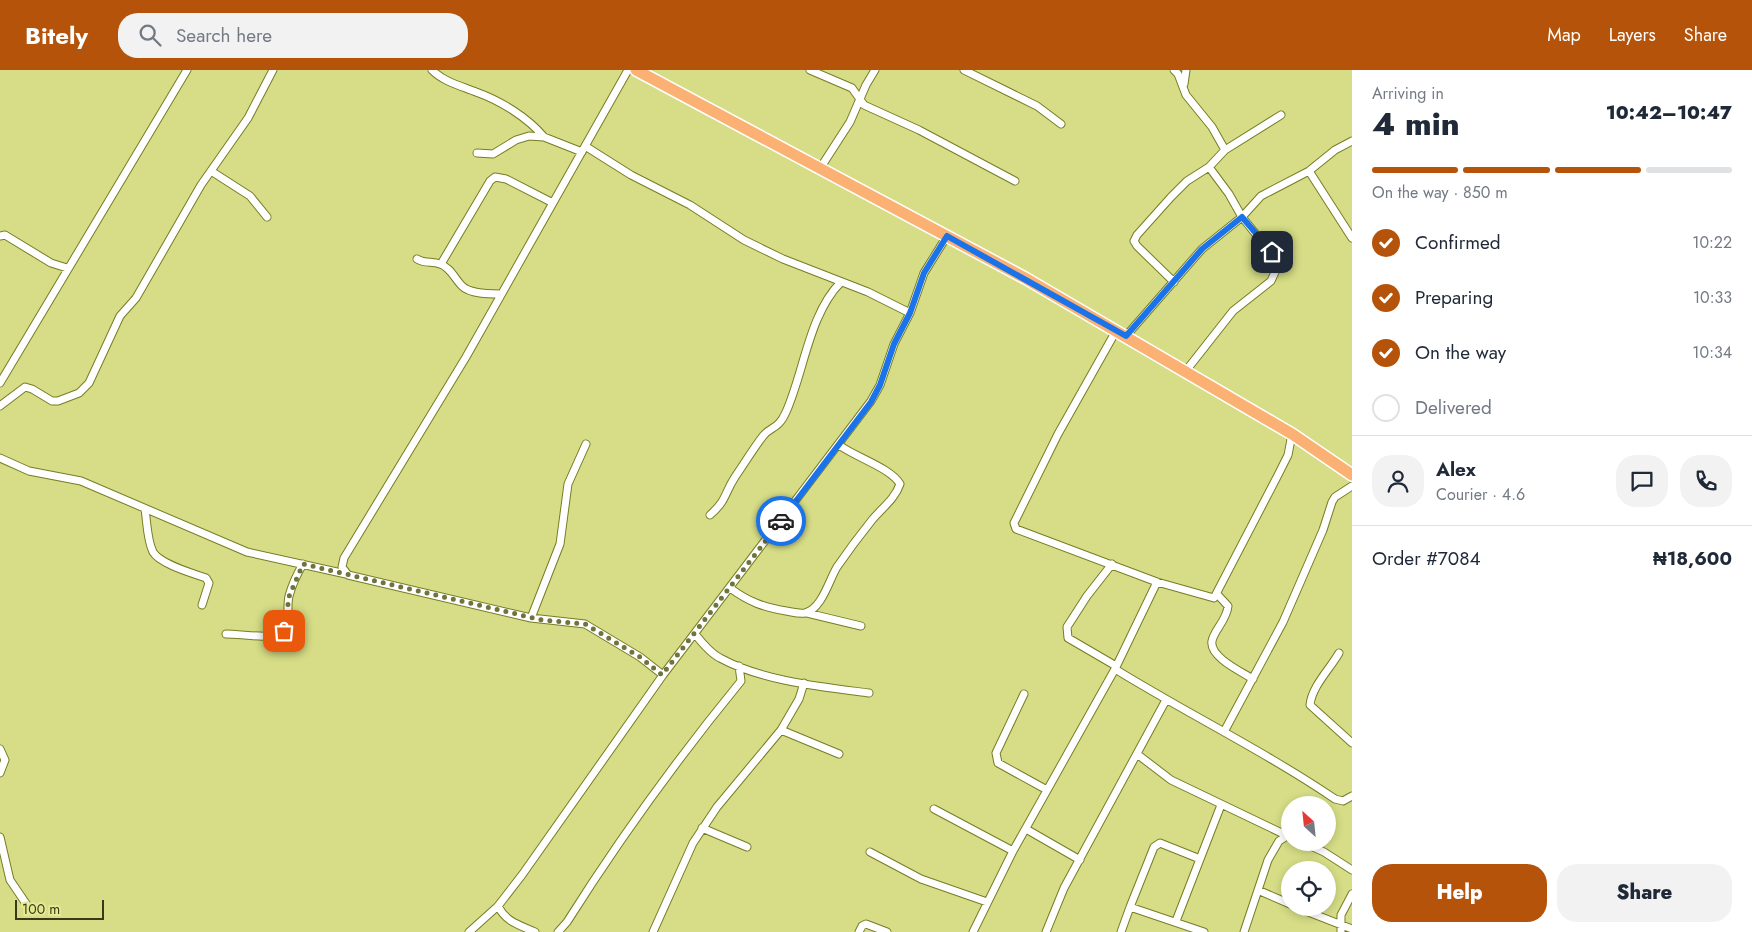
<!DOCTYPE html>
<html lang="en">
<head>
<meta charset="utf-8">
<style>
	body { margin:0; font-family:Jost,sans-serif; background:#f2f2f3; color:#1f2937; height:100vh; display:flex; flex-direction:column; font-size:19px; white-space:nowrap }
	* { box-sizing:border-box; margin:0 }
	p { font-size:16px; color:#747a83 }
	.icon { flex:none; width:28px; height:28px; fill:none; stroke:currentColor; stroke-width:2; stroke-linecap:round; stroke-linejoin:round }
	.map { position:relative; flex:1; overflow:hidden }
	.side { display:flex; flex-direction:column; background:#fff; width:400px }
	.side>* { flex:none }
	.needle { width:32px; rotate:333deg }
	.buttons { position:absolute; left:1281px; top:726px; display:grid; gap:10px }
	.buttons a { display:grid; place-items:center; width:55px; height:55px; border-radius:50%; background:#fff; box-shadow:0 2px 8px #0003; font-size:25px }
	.scale { position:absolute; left:15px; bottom:12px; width:89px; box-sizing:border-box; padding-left:5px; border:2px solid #373a16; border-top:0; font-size:14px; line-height:18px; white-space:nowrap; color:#373a16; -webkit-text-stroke:4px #e3ea93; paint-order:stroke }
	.pin { position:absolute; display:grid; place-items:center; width:42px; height:42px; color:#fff; margin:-21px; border-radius:10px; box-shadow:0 2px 8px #0006 }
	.courier { position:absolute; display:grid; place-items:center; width:50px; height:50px; margin:-25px; border:4px solid #1a73e8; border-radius:50%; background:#fff; color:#222; box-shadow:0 1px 6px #0007 }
	.headline em { font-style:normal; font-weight:800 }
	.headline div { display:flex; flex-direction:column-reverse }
	.headline { display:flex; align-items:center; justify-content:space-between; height:85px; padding:0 20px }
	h1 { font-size:32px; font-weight:800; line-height:38px }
	.bar { display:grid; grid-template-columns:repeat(4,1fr); gap:8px 5px; align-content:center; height:60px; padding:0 20px }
	.bar i { height:6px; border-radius:4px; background:#e0e1e3 }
	.bar .active { background:#b45309 }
	.bar p { grid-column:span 4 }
	.line { display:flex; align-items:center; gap:12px; padding:0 20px; border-top:1px solid #e0e1e3 }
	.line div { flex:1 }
	.round { display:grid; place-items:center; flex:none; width:52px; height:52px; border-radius:20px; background:#f2f2f3 }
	ol { padding:0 20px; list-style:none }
	li { display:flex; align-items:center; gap:15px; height:55px }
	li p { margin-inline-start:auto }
	li .icon { padding:5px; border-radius:50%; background:#b45309; color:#fff; stroke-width:4 }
	li:last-child { color:#747a83 }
	li i { width:28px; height:28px; border:2px solid #e0e1e3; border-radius:50% }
	.primary-button { display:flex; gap:10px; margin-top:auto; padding:10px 20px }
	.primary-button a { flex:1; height:58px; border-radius:20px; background:#b45309; color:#fff; font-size:20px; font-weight:800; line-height:58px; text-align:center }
	.primary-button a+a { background:#f2f2f3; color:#1f2937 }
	header { display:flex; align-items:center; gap:30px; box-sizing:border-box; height:70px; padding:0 25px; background:#b45309; color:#fff }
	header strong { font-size:24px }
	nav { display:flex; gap:28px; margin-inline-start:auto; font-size:18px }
	.search { width:350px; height:45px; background:#f2f2f3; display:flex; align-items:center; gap:12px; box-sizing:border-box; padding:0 18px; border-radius:20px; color:#747a83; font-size:19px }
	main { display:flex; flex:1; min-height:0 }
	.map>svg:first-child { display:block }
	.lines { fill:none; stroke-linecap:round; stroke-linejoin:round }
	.minor-casing { stroke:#787c23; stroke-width:9 }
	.primary-casing { stroke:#fff; stroke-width:14 }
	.minor { stroke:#fff; stroke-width:7 }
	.primary { stroke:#fbb173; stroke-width:11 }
	.done { stroke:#6f733d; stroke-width:5; stroke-dasharray:0 9 }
	.route { stroke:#1a73e8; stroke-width:6 }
</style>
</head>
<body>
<header>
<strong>Bitely</strong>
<div class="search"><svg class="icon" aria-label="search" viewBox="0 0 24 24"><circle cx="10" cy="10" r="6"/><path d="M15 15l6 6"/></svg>Search here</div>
<nav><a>Map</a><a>Layers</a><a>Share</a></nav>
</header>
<main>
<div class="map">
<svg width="1352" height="862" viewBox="0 0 1352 862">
	<rect width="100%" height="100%" fill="#d6dd86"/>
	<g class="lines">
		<defs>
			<path id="minor" d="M432 0C444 12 461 16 476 22 501 31 527 47 544 67
				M810 0 852 18 864 35 919 60 1015 111
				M964 0 1037 36 1061 54
				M1174 0 1178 4 1186 25 1212 57 1225 80
				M1184 14 1186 0
				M585 76 631 105 690 135 744 170 783 189 868 222 910 243
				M477 83 493 84 516 70 529 66 544 67 582 82
				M819 100 850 52 866 15 875 0
				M211 101 250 126 267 147
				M1309 101 1352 168
				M0 166 5 165 51 193 67 198
				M417 189C425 194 432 191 440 194 450 197 455 209 462 216 470 224 489 224 500 224
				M441 194 490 111 495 107 506 109 553 133
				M1174 212 1137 176 1134 171 1137 165 1171 127 1187 111 1209 97 1225 80 1281 45
				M1116 261 1058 364 1014 453 1016 459 1157 512 1214 528 1278 405 1288 385 1292 364
				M1126 266 1202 179 1242 147 1229 124 1209 97
				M1185 302 1233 241 1271 211 1276 200V189L1242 147 1261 126 1309 101 1335 80 1352 71
				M0 313 187 0
				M0 336 25 317 32 319 52 331H58L79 323 89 313 120 246 136 228 201 115 248 48 273 0
				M586 374 568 414 560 474 531 548 585 554 640 587 663 605
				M0 388 29 401 81 411 247 482 346 504
				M145 439C147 452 147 470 153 482 160 494 192 503 206 508L209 513 202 535
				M710 445C727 430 724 424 735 407 744 394 753 379 763 366 771 356 778 360 786 342 804 302 809 244 841 212
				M1112 494 1087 526 1067 557 1068 568 1116 596
				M730 518C749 532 763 537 786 541 792 542 799 544 805 543 822 539 829 510 837 497 848 481 860 465 872 450 882 438 895 429 900 414 891 398 855 387 839 375
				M1217 524 1228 536C1227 550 1214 560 1212 571 1209 587 1242 602 1253 609
				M807 543 861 556
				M531 548 348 505 342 497 344 488 466 287 628 0
				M226 564C237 564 270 568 277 566 292 560 286 539 289 526 292 515 297 504 303 494
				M695 564C702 573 710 583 720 588 762 611 822 617 869 623
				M1339 583C1330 599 1312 616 1310 635L1352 673
				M1115 599C1188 644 1264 681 1335 729L1343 731 1352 726
				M1024 624 996 683 998 693 1047 720
				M781 660 839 684
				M1225 660 1283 552 1323 460 1332 432 1335 427 1352 416
				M0 679 5 690 0 703
				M1137 684 1171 710 1290 767
				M934 739 1013 781
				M702 758 747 777
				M1026 759 1080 790
				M0 767 10 810 27 835
				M1302 772 1324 782 1352 800
				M870 782 921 809 987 832
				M1260 821 1290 834
				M498 836C506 852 519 855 535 862
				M1130 837 1154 777 1160 773 1200 789
				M1298 838 1352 859
				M1176 851 1221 735
				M469 862 498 836 522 805 663 605 871 331 880 315 894 274 910 243 924 203 947 166
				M558 862 567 852C620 768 678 688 741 611L739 596
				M653 862 693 773 717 737 781 660 799 629 804 613
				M859 862 862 856 866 854 887 862
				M973 862 1013 781 1115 599 1157 512
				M1046 862 1064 818 1166 630
				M1121 862 1130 837 1204 862
				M1244 862 1268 790 1279 771 1287 766
				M1341 862V845L1352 824"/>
			<path id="primary" d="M636 0 1025 208 1292 364 1352 405"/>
		</defs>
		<use href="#minor" class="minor-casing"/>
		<use href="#primary" class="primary-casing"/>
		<use href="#minor" class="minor"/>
		<use href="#primary" class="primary"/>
	</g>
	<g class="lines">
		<path class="done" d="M284 561 288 547V529L303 494 542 550 585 554 640 587 662 605 781 451"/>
		<path class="route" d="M781 451 871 332 880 315 894 274 910 243 924 203 947 166 1126 266 1202 179 1242 147 1272 182"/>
	</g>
</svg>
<div class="buttons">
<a><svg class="needle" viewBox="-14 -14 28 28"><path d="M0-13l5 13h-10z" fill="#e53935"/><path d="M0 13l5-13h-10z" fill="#747a83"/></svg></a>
<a><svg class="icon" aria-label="locate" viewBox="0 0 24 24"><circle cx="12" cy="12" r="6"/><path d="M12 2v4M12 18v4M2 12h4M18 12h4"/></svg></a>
</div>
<div class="scale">100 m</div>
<div class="pin" style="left:284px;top:561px;background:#ea580c"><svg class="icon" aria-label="bag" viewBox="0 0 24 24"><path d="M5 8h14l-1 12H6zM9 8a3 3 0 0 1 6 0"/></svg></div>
<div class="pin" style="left:1272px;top:182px;background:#1f2937"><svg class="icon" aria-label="home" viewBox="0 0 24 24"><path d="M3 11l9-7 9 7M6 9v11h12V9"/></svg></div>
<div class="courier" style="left:781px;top:451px"><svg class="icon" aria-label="car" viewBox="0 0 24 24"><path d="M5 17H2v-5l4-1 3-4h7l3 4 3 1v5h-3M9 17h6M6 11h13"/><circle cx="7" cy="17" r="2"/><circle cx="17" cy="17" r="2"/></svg></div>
</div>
<section class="side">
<div class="headline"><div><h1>4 min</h1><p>Arriving in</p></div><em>10:42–10:47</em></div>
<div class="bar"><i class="active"></i><i class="active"></i><i class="active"></i><i></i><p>On the way · 850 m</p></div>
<ol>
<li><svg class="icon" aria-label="check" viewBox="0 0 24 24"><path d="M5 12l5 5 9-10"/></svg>Confirmed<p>10:22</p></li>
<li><svg class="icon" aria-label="check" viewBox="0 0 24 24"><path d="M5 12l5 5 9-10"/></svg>Preparing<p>10:33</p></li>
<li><svg class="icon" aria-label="check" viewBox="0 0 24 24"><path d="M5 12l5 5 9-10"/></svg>On the way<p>10:34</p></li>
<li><i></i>Delivered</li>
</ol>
<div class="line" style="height:90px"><a class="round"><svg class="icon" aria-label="person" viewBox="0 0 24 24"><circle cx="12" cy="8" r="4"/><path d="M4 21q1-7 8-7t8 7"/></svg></a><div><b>Alex</b><p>Courier · 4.6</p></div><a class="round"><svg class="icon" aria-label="chat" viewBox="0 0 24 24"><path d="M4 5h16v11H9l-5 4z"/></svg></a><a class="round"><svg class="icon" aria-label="phone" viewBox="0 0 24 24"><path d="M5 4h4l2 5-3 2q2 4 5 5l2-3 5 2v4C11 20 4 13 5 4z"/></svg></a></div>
<div class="line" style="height:65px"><div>Order #7084</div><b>₦18,600</b></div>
<div class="primary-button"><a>Help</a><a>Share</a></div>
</section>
</main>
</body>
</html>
